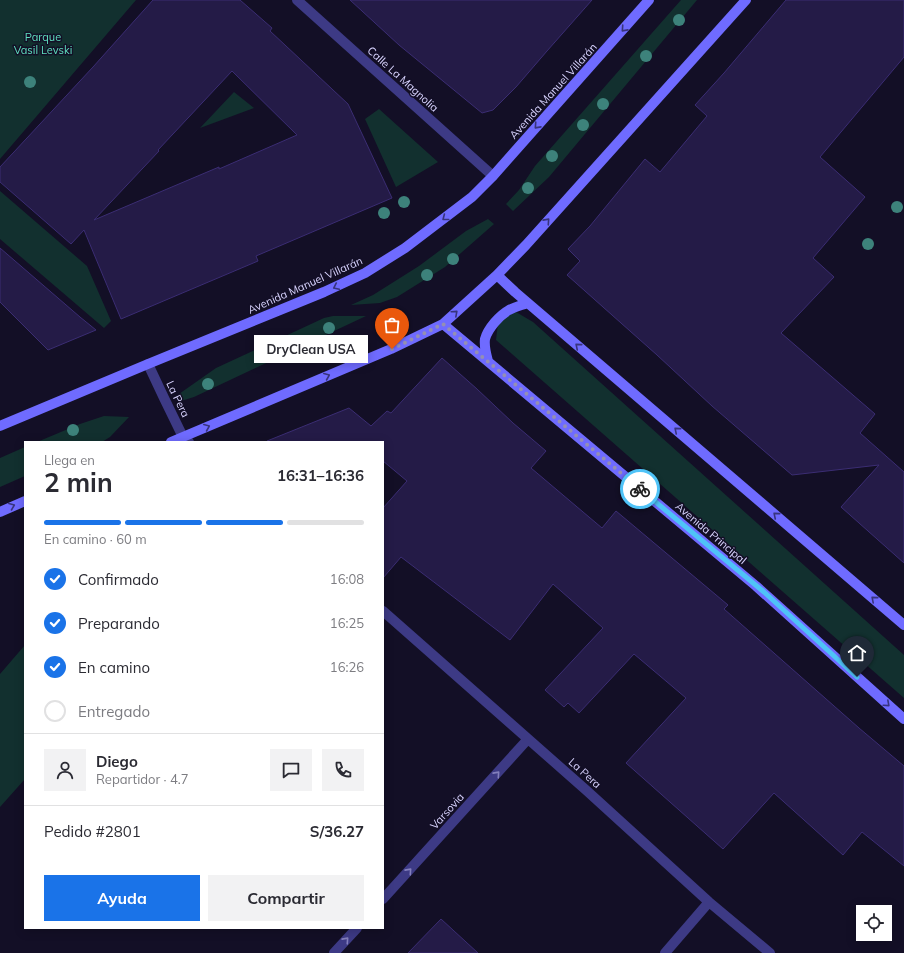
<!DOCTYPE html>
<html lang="es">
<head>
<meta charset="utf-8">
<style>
	body { margin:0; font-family:Mulish,sans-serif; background:#f2f2f3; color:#2b2b33; height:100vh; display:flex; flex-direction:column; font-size:15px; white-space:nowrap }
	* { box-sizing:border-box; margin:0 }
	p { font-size:13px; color:#7c7c81 }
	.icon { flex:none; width:22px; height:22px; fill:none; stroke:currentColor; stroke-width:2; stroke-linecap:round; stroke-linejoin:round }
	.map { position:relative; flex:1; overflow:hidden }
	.details { position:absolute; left:24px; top:441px; width:360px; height:488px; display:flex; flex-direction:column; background:#fff; border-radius:0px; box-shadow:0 2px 10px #0003 }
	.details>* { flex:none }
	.buttons { position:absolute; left:856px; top:905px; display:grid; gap:8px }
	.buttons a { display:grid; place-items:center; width:36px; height:36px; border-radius:0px; background:#fff; box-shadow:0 2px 10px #0003; font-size:20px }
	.pin { position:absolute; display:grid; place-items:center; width:34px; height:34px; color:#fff; margin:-41px -17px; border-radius:50% 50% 50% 0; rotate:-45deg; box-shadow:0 0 4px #0007 }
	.pin .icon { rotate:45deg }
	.courier { position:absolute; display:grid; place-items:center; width:40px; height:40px; margin:-20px; border:3px solid #4fc3f7; border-radius:50%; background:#fff; color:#222; box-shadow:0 1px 5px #0007 }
	.bubble { position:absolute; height:28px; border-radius:0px; background:#fff; box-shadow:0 2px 10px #0003; font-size:13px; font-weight:700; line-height:28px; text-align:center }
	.overview em { font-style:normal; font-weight:700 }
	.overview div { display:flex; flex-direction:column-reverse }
	.overview { display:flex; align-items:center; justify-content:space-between; height:68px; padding:0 20px }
	h1 { font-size:26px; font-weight:700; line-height:30px }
	.bar { display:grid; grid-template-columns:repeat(4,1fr); gap:6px 4px; align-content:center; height:48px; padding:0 20px }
	.bar i { height:5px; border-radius:3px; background:#e1e1e2 }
	.bar .active { background:#1a73e8 }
	.bar p { grid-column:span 4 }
	.line { display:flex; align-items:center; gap:10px; padding:0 20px; border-top:1px solid #e1e1e2 }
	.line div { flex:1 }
	.round { display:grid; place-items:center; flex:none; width:42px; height:42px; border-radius:0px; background:#f2f2f3 }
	ol { padding:0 20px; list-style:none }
	li { display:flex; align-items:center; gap:12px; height:44px }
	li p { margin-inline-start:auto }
	li .icon { padding:4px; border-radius:50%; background:#1a73e8; color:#fff; stroke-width:4 }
	li:last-child { color:#7c7c81 }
	li i { width:22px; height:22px; border:2px solid #e1e1e2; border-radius:50% }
	.primary-button { display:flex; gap:8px; margin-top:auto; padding:8px 20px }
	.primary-button a { flex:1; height:46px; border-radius:0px; background:#1a73e8; color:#fff; font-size:16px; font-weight:700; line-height:46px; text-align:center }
	.primary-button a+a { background:#f2f2f3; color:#2b2b33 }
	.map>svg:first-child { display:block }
	.green { fill:#12302f }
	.building { fill:#241b47; stroke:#3b2d73; fill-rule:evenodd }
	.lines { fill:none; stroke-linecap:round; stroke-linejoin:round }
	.street { stroke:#3d3a85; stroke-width:10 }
	.secondary { stroke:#6f6bff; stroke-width:10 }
	.tree { fill:#3d827b }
	.oneway { stroke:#38347d }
	.oneway2 { stroke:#837fbc }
	.done { stroke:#948fb3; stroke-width:4; stroke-dasharray:0 7.2 }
	.route { stroke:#4fc3f7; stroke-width:5 }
	.labels { text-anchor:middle; stroke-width:3; stroke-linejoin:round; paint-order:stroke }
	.park-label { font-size:11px; fill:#5fe0c0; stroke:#130f26 }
	.street-label { font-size:11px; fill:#d9d4ff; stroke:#130f26 }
</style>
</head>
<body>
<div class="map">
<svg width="904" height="953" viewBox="0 0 904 953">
	<rect width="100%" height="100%" fill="#130f26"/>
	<path class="green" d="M0 0H136L0 159Z
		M681 0H697L549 177 513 211 506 204 519 190 535 166Z
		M234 92 254 108 200 128Z
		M379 109 438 162 396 187 365 119Z
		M0 191 87 266 111 321 104 328 0 239Z
		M488 219 494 224 445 267 397 297 380 303 351 305 373 295 419 266 466 231Z
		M516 312 533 322 904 655V698L496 340 498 323 507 316Z
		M333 316H366L194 397 181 401 179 394 216 368 324 318Z
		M104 416 129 417 110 437 102 442H37L80 424Z
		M25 447V476L0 487V458Z
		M25 645V779L0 807V674Z"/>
	<path class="building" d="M153 0H240L272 28 270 31 348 104 392 198 256 256 258 261 121 319 84 230 71 244 0 182V167L93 67ZM232 71 297 135 219 169V167L94 220 159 151 158 150Z
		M350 0H592L547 51 516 87 493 110 482 113 399 45Z
		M786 0H904V57L820 157 865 197 813 258 834 277 781 333 875 414 860 433 904 472V563L841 507 879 465 792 475 712 406 657 355 567 275 580 261 568 249 590 226 645 159 660 172 707 116 695 105 724 73Z
		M0 248 80 317 96 330 48 350 0 302Z
		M442 358 477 389 513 423 546 451 531 468 602 528 616 511 728 605 724 609 859 728 904 766V866L862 832 843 855 774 793 723 849 626 763 686 698 634 654 579 713 568 703 564 707 545 690 603 628 553 584 510 640 401 557 383 578V508L407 481 383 461V442H267V441L349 408 371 426 387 411 391 413Z
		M441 919 478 953H408Z"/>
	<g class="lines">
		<path class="street" d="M297 0 493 176
			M148 364 164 398 183 437 189 442
			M383 611 586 790 709 902 770 953
			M383 899 528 739
			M334 953 357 928
			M665 953 709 902"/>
		<path class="secondary" d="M497 275 515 292 904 625
			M443 324 756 586 904 719
			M488 361C486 354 484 346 485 339 488 328 500 315 509 310 515 307 522 305 527 303
			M0 426 148 364 324 292 365 273 405 248 472 197 493 176 649 0
			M171 442 391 349 443 324 497 275 526 245 746 0
			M0 512 25 501"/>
	</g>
	<g class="tree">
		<circle cx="679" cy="20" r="6"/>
		<circle cx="646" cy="56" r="6"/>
		<circle cx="30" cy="82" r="6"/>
		<circle cx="603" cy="104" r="6"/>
		<circle cx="583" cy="125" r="6"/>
		<circle cx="552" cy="156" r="6"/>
		<circle cx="528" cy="188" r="6"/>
		<circle cx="404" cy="202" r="6"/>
		<circle cx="897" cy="207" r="6"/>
		<circle cx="384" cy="213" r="6"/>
		<circle cx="868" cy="244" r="6"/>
		<circle cx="453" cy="259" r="6"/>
		<circle cx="427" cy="275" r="6"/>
		<circle cx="329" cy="328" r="6"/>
		<circle cx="283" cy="348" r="6"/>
		<circle cx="208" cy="384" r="6"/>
		<circle cx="73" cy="430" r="6"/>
	</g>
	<defs><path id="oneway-chevron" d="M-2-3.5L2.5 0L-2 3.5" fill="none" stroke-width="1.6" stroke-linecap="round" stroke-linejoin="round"/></defs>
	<g class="oneway">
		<use href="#oneway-chevron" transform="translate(624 29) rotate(132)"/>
		<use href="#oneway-chevron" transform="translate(537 126) rotate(132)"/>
		<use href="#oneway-chevron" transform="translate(445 218) rotate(142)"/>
		<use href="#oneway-chevron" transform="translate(547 221) rotate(-48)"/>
		<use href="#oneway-chevron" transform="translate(336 287) rotate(155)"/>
		<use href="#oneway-chevron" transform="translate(455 313) rotate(-42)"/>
		<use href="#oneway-chevron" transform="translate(578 346) rotate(-140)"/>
		<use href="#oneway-chevron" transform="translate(327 376) rotate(-23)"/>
		<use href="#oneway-chevron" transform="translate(207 427) rotate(-23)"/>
		<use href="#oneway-chevron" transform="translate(677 430) rotate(-140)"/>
		<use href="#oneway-chevron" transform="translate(12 506) rotate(-22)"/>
		<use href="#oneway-chevron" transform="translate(776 515) rotate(-140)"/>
		<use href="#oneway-chevron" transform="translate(874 599) rotate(-139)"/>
		<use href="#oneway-chevron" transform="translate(887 704) rotate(42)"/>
	</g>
	<g class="oneway2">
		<use href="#oneway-chevron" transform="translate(497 774) rotate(-48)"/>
		<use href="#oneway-chevron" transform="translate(409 871) rotate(-48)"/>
		<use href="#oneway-chevron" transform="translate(346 940) rotate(-48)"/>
	</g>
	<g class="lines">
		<path class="done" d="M392 349 443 324 640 489"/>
		<path class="route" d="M640 489 764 592 857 677"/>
	</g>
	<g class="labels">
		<g class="park-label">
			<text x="43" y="41">Parque<tspan x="43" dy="13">Vasil Levski</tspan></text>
		</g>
		<g class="street-label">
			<text transform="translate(403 79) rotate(42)" y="4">Calle La Magnolia</text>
			<text transform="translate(553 91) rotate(-48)" y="4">Avenida Manuel Villarán</text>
			<text transform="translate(305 285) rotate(-24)" y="4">Avenida Manuel Villarán</text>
			<text transform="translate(178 399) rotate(64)" y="4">La Pera</text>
			<text transform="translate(711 533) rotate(40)" y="4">Avenida Principal</text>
			<text transform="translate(585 773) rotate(42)" y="4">La Pera</text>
			<text transform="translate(447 811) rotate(-48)" y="4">Varsovia</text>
		</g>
	</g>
</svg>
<div class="buttons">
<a><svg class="icon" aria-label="locate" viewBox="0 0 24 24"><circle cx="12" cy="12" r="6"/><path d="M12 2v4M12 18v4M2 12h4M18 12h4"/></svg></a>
</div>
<div class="pin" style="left:392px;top:349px;background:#ea580c"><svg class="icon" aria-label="bag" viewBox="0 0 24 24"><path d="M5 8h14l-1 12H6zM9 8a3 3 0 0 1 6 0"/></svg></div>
<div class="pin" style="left:857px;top:677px;background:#1f2937"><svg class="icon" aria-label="home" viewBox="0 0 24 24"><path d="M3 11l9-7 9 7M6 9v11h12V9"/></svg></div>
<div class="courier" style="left:640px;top:489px"><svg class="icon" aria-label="bike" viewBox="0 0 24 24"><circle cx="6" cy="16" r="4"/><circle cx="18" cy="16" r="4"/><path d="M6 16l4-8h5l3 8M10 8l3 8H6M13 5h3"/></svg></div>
<div class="bubble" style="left:254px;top:335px;width:114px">DryClean USA</div>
<section class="details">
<div class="overview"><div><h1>2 min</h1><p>Llega en</p></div><em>16:31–16:36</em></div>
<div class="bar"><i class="active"></i><i class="active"></i><i class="active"></i><i></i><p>En camino · 60 m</p></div>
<ol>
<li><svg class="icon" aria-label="check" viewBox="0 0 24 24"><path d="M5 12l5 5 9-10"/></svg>Confirmado<p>16:08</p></li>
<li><svg class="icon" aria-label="check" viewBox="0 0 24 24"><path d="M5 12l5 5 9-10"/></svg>Preparando<p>16:25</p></li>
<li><svg class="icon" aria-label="check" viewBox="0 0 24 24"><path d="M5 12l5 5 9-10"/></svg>En camino<p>16:26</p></li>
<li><i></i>Entregado</li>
</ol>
<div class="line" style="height:72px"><a class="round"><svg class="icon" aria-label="person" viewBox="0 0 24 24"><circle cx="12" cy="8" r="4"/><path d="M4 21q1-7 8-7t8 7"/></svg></a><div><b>Diego</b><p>Repartidor · 4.7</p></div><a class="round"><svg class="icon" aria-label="chat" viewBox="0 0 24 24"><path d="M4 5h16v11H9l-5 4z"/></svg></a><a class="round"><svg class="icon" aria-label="phone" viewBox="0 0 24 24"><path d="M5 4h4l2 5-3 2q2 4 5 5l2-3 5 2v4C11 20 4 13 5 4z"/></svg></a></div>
<div class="line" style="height:52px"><div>Pedido #2801</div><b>S/36.27</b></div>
<div class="primary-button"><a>Ayuda</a><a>Compartir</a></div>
</section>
</div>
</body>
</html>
